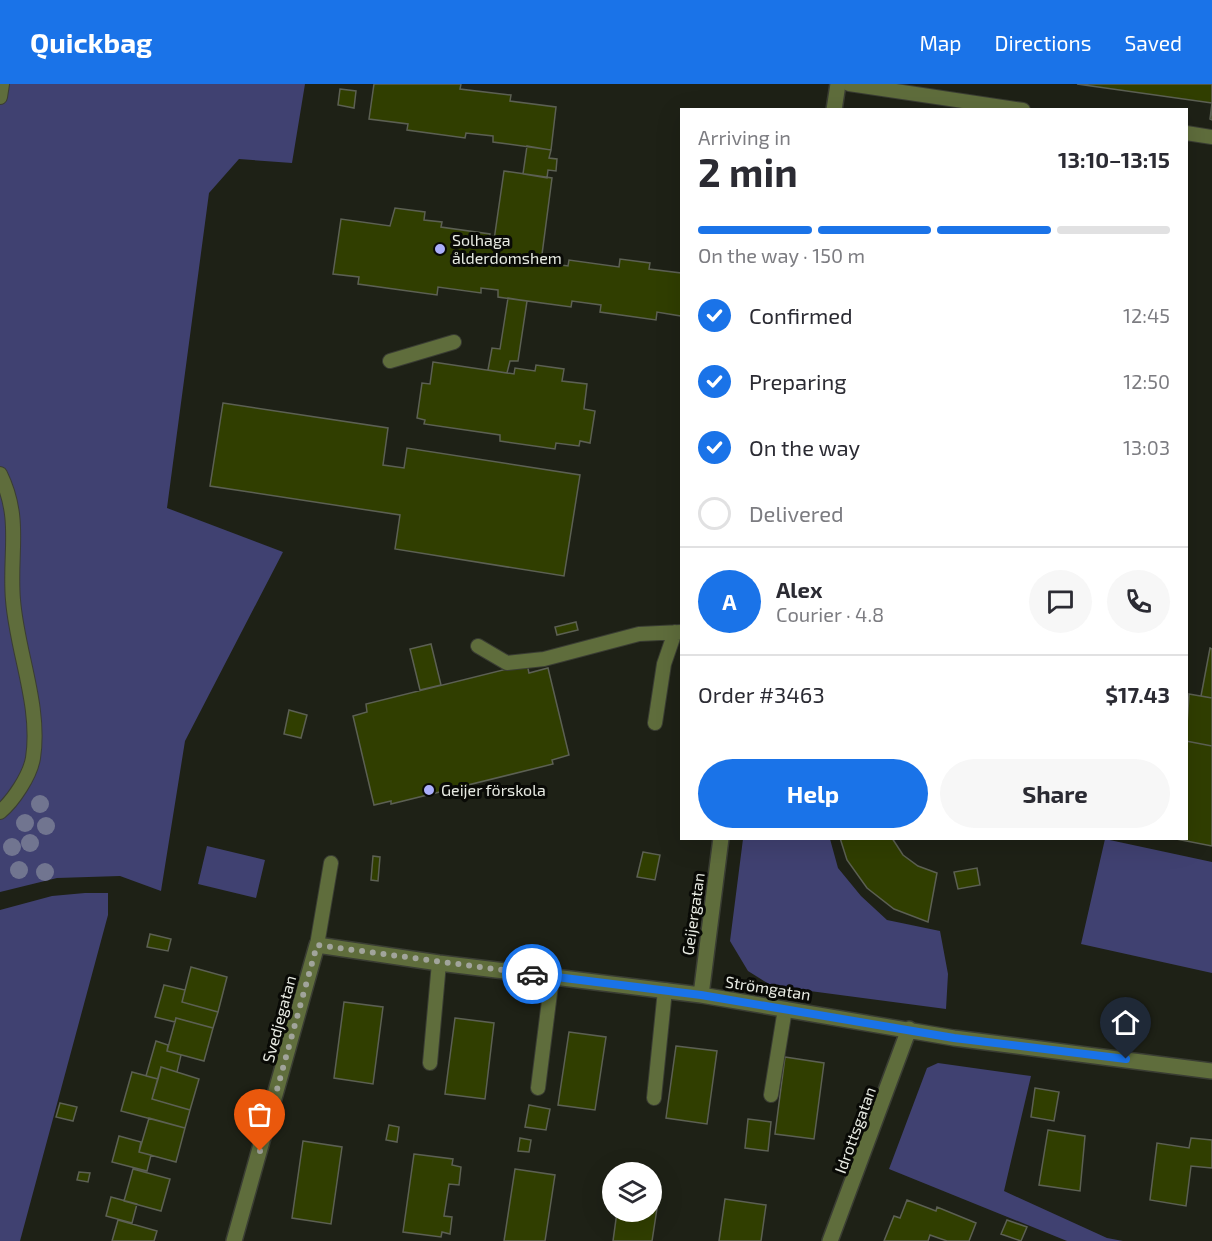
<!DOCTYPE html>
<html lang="en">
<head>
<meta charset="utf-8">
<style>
	body { margin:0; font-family:"Exo 2",sans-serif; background:#f7f7f7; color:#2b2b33; height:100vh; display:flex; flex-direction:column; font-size:22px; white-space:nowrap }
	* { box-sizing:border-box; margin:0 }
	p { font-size:20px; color:#7c7c81 }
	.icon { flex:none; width:33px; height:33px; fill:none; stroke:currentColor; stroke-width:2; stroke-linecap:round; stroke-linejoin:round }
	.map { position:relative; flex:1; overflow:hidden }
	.details { position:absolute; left:680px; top:24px; width:508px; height:732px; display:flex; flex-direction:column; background:#fff; border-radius:0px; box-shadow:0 6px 24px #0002 }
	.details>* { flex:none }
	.fabs { position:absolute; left:602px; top:1078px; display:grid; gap:12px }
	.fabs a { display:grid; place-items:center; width:60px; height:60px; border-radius:50%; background:#fff; box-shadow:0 6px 24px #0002; font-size:30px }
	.pin { position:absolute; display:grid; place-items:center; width:51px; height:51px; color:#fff; margin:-62px -26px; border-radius:50% 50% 50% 0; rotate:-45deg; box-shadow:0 0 6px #0007 }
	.pin .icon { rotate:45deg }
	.courier { position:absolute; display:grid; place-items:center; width:60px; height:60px; margin:-30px; border:4px solid #1a73e8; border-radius:50%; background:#fff; color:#222; box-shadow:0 2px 8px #0007 }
	.summary em { font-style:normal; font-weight:700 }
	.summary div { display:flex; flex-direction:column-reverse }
	.summary { display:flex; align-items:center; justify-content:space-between; height:102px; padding:0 18px }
	h1 { font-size:39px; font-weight:700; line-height:45px }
	.bar { display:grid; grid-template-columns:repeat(4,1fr); gap:9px 6px; align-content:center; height:72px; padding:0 18px }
	.bar i { height:8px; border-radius:4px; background:#e1e1e2 }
	.bar .active { background:#1a73e8 }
	.bar p { grid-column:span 4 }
	.line { display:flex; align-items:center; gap:15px; padding:0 18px; border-top:2px solid #e1e1e2 }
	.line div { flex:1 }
	.round { display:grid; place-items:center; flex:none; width:63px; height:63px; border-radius:32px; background:#f7f7f7 }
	ol { padding:0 18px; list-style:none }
	li { display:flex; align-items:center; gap:18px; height:66px }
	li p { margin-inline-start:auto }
	li .icon { padding:6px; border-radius:50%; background:#1a73e8; color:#fff; stroke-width:4 }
	li:last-child { color:#7c7c81 }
	li i { width:33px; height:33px; border:3px solid #e1e1e2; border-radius:50% }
	.action { display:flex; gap:12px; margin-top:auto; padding:12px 18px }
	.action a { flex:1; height:69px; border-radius:36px; background:#1a73e8; color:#fff; font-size:24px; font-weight:700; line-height:69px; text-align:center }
	.action a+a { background:#f7f7f7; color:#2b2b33 }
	header { display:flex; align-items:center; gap:36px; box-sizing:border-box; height:84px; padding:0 30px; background:#1a73e8; color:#fff }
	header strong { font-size:28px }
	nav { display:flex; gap:33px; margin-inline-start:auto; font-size:21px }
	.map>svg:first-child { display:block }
	.green { fill:#404171 }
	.building { fill:#303e00; stroke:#5c6053; stroke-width:1.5 }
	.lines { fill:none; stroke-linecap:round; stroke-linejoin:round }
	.service-casing { stroke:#3a3d33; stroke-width:16 }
	.minor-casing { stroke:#3a3d33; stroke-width:18 }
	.service { stroke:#5f6d3c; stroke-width:14 }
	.minor { stroke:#5f6d3c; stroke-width:15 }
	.tree { fill:#717590 }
	.done { stroke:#a1a49b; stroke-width:6; stroke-dasharray:0 10.8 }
	.route { stroke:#1a73e8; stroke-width:8 }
	.poi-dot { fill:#abaffb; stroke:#090a06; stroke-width:2 }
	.labels { text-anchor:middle; stroke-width:6; stroke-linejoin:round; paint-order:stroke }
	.poi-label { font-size:16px; fill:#e8ebe3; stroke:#090a06; text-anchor:start }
	.street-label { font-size:16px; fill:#e8ebe3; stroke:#090a06 }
</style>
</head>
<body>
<header>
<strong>Quickbag</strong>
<nav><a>Map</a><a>Directions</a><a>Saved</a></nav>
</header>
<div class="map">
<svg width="1212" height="1157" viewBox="0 0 1212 1157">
	<rect width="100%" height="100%" fill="#1e2116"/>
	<path class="green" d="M0 0H305L292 79 239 75 209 109 167 424 283 468 185 657 161 807 120 792 57 794 0 808Z
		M743 755H830L838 784 861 812 887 836 940 847 948 890 946 925 772 902 748 887 730 857Z
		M1105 755 1212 778V889L1081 860Z
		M207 762 265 776 256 814 198 800Z
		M85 809H108V831L20 1157H0V826L52 812Z
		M938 979 1031 992 1004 1107 1107 1154 1123 1157H1067L889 1085 927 984Z"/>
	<path class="building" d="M374 0H461L460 5 511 11 510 17 556 23 551 66 493 58V52L466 49 465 54 407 46 408 40 369 35Z
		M1077 0H1212V36L1210 35 1212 19Z
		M340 5 356 7 354 24 338 21Z
		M527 62 551 66 549 74 557 75 556 87 548 86 547 94 523 90Z
		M504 87 552 94 541 178 568 182 569 176 619 183 620 175 650 179 649 185 681 189V232L657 228 656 236 600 228 601 221 572 217 571 223 498 213V206L481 204V209L438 203 437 211 358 200 359 193 333 190 341 135 390 142 395 124 425 128 424 136 442 138 441 143 490 150 489 156H494Z
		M508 214 527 217 518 277H510L507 289 488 286 492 264 500 265Z
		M433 278 514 290 515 284 535 287 536 281 564 285 562 297 587 300 584 325 595 327 590 359 580 357 579 362 556 359 555 365 500 357V351L424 340 425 336 417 334 422 299 430 300Z
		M223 319 388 344 383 381 404 384 407 364 580 391 564 492 395 465 400 431 210 402Z
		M576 538 578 546 557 551 555 543Z
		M431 560 441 601 420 606 410 565Z
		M1210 564 1212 565V614L1201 612Z
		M527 580 529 589 548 584 569 671 552 676 553 680 391 720V717L374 721 353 632 367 628 366 620Z
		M1189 610 1212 614V662L1186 657Z
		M289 626 307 631 301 654 284 650Z
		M1186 657 1212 662V762L1171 754H1186Z
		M840 754H892L903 771 918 782 937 789 928 838 894 825 867 804 847 776Z
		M643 768 660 771 655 796 637 793Z
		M373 772 380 773 378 797 371 796Z
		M977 784 980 801 958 805 954 788Z
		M150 850 171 855 168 867 147 863Z
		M191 883 227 893 218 928 182 918Z
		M164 901 185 906 182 918 218 928 213 944 176 934 175 938 155 933Z
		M344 918 383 923 373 1000 334 994Z
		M176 934 213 944 204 977 167 967Z
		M455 934 494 939 485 1015 445 1010Z
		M569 948 606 953 595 1026 558 1021Z
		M156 957 168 961 167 967 181 971 177 988 161 983 158 995 146 992Z
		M676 962 717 967 707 1040 666 1034Z
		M785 973 824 979 814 1055 775 1050Z
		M161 983 199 995 190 1026 152 1015Z
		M132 988 158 995 152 1015 190 1026 185 1044 121 1027Z
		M1035 1004 1059 1008 1054 1037 1031 1033Z
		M60 1019 77 1023 73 1037 56 1033Z
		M529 1021 550 1025 546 1046 525 1043Z
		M149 1034 185 1044 176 1078 139 1068Z
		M748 1035 771 1038 768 1067 745 1064Z
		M389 1041 399 1043 397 1058 386 1056Z
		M1048 1046 1085 1052 1080 1107 1039 1101Z
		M119 1052 141 1058 139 1068 151 1071 147 1087 112 1078Z
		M520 1054 531 1056 529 1068 518 1067Z
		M1191 1054 1212 1056V1084L1191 1082 1186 1122 1150 1116 1157 1059 1189 1064Z
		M303 1057 342 1063 331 1140 292 1134Z
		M414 1070 453 1075 452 1081 461 1083 459 1101 449 1100 444 1132 452 1133 450 1150 442 1148 441 1153 403 1148Z
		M133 1085 170 1095 161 1127 124 1117Z
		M515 1085 555 1091 545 1157H504Z
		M79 1088 90 1089 88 1098 77 1096Z
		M651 1104 660 1105 652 1157H613L617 1128H651Z
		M111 1113 137 1120 132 1139 106 1132Z
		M725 1115 766 1121 761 1157H719Z
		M907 1116 936 1127 937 1123 976 1139 969 1157H947L930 1151 928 1157H884L894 1132 900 1134Z
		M118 1136 157 1147 154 1157H112Z
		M1007 1136 1027 1143 1021 1157 1001 1150Z"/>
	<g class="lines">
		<defs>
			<path id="service" d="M849 0 1023 26
				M0 13 2 0
				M1186 49 1212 53
				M390 277 454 258
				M0 390C22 435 9 469 13 516 17 568 41 622 33 674 30 692 13 717 0 728
				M478 562 507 579 544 575 639 550 681 548
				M655 639 664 580 675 548
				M317 861 331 779
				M430 979 439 879
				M538 1004 552 893
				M771 1011 785 925
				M654 1014 665 906"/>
			<path id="minor" d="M834 26 838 0
				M701 911 721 754
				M234 1157 317 861 439 879 701 911 954 954 1212 987
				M830 1157 909 945"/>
		</defs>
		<use href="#service" class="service-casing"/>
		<use href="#minor" class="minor-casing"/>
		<use href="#service" class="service"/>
		<use href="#minor" class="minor"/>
	</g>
	<g class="tree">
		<circle cx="40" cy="720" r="9"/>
		<circle cx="25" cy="739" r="9"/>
		<circle cx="46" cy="742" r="9"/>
		<circle cx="30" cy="759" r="9"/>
		<circle cx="12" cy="763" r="9"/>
		<circle cx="19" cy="786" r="9"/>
		<circle cx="45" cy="788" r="9"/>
	</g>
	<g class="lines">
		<path class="done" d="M260 1067 317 861 532 890"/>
		<path class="route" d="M532 890 701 911 954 954 1126 975"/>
	</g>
	<g class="poi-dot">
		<circle cx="440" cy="165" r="6"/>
		<circle cx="429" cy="706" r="6"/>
	</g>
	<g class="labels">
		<g class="poi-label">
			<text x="452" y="162">Solhaga<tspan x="452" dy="18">ålderdomshem</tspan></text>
			<text x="441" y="712">Geijer förskola</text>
		</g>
		<g class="street-label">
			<text transform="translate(693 830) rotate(-82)" y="6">Geijergatan</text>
			<text transform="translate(768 904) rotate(9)" y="6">Strömgatan</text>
			<text transform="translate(279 935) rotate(-75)" y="6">Svedjegatan</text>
			<text transform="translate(855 1046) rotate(-70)" y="6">Idrottsgatan</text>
		</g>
	</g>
</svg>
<div class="fabs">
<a><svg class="icon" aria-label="layers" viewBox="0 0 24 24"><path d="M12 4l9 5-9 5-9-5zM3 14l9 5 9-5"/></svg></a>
</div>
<div class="pin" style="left:260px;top:1067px;background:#ea580c"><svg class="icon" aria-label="bag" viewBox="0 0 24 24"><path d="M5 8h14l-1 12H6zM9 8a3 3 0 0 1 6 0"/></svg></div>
<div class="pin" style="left:1126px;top:975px;background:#1f2937"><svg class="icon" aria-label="home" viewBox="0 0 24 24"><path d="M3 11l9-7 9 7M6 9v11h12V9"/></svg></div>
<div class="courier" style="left:532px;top:890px"><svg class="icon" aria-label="car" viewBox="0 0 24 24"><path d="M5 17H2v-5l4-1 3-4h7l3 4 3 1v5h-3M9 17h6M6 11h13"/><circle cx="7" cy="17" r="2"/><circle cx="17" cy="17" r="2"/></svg></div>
<section class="details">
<div class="summary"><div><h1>2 min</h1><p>Arriving in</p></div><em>13:10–13:15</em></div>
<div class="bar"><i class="active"></i><i class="active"></i><i class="active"></i><i></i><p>On the way · 150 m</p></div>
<ol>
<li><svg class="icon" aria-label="check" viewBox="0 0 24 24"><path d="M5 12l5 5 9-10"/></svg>Confirmed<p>12:45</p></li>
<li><svg class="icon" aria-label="check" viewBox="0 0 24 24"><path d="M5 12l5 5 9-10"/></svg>Preparing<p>12:50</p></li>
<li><svg class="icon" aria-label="check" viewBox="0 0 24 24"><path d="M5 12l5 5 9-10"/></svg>On the way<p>13:03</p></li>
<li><i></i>Delivered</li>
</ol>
<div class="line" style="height:108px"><b class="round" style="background:#1a73e8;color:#fff">A</b><div><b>Alex</b><p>Courier · 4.8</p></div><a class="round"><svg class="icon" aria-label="chat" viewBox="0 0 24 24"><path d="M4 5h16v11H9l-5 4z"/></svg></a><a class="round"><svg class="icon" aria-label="phone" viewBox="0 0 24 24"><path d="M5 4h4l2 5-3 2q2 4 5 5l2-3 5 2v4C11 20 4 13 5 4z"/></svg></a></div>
<div class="line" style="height:78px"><div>Order #3463</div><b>$17.43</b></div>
<div class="action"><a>Help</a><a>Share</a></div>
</section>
</div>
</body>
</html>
